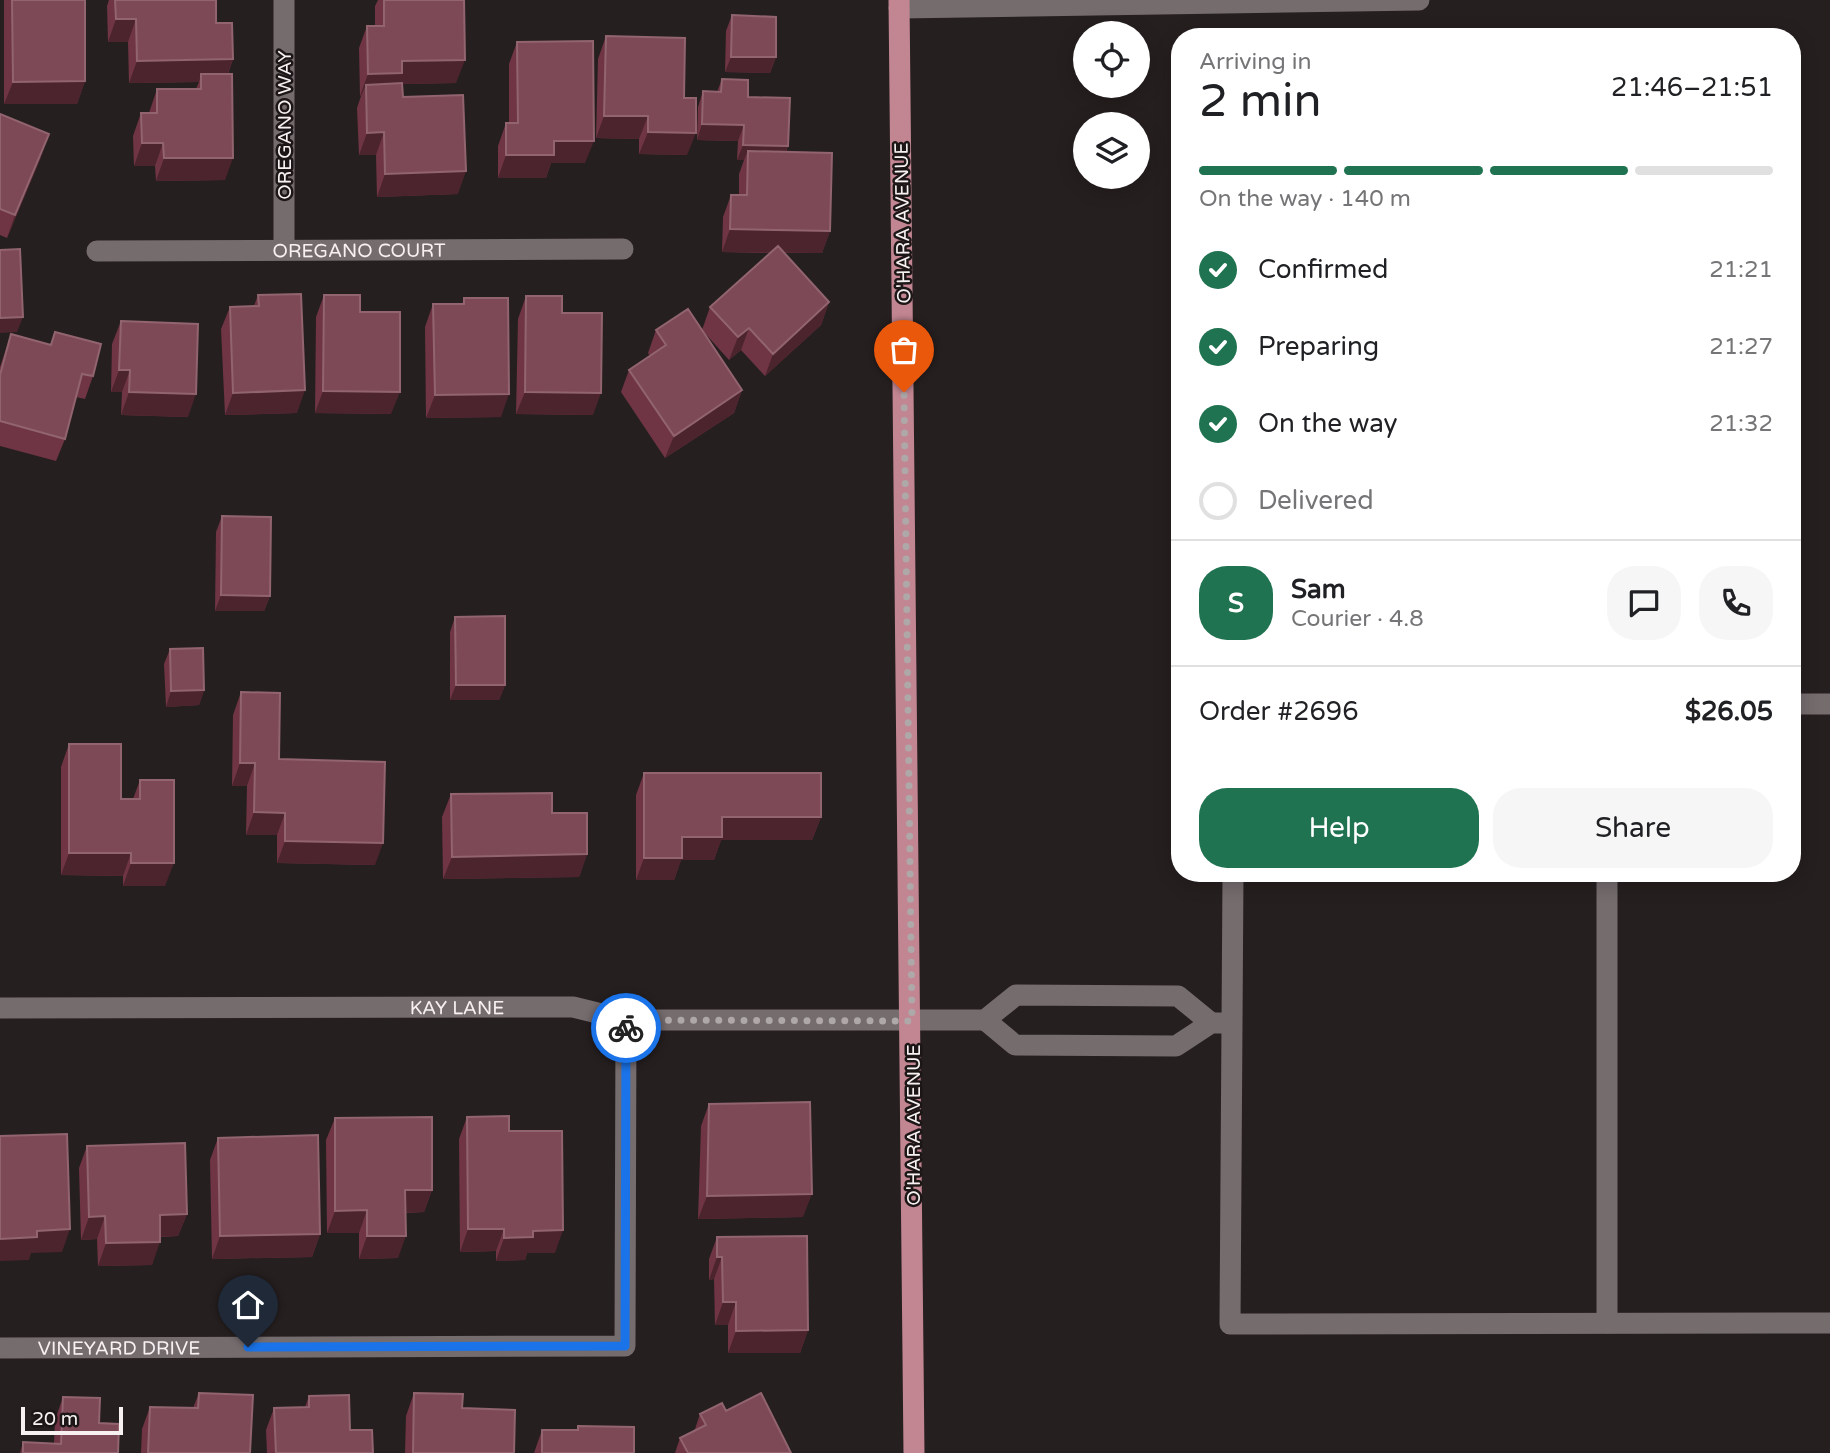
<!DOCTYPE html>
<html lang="en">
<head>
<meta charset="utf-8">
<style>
	body { margin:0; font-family:"Varela Round",sans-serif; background:#f6f6f6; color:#202124; height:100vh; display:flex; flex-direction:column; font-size:26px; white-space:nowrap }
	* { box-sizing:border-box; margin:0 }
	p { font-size:23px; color:#757577 }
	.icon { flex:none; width:38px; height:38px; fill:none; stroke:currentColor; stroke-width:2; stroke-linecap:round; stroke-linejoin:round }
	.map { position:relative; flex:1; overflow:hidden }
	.details { position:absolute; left:1171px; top:28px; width:630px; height:854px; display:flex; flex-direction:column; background:#fff; border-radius:28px; box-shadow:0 4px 18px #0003 }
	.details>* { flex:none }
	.tools { position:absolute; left:1073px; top:21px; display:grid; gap:14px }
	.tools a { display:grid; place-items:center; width:77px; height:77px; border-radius:50%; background:#fff; box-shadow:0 4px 18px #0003; font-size:35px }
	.scale { position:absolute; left:21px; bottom:18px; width:102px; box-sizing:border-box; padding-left:7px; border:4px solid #f7f1f2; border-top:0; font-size:19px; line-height:24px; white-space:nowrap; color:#f7f1f2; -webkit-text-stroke:5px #1c1617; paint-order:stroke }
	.pin { position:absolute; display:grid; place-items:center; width:60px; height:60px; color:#fff; margin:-72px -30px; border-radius:50% 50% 50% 0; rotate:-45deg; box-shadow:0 0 7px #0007 }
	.pin .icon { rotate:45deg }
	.courier { position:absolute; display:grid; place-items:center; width:70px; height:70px; margin:-35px; border:5px solid #1a73e8; border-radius:50%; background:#fff; color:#222; box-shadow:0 2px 9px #0007 }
	.overview em { font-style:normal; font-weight:600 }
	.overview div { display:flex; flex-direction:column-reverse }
	.overview { display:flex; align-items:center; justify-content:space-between; height:119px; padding:0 28px }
	h1 { font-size:46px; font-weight:600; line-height:52px }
	.bar { display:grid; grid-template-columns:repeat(4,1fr); gap:10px 7px; align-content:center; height:84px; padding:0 28px }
	.bar i { height:9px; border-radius:5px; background:#e0e0e0 }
	.bar .current { background:#207351 }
	.bar p { grid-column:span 4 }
	.line { display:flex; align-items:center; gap:18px; padding:0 28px; border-top:2px solid #e0e0e0 }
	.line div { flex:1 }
	.round { display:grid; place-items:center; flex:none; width:74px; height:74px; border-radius:28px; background:#f6f6f6 }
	ol { padding:0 28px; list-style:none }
	li { display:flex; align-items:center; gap:21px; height:77px }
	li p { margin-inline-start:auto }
	li .icon { padding:7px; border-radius:50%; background:#207351; color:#fff; stroke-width:4 }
	li:last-child { color:#757577 }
	li i { width:38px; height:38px; border:4px solid #e0e0e0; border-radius:50% }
	.cta { display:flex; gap:14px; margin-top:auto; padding:14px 28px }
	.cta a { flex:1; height:80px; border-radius:28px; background:#207351; color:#fff; font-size:28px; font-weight:600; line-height:80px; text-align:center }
	.cta a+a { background:#f6f6f6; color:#202124 }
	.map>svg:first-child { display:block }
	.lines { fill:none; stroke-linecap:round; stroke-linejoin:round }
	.minor { stroke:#756c6e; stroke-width:21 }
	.major { stroke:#c28692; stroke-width:21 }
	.wall { fill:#6f3544 }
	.shaded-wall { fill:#4c242e }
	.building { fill:#7e4957; stroke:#91646f; stroke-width:2 }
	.done { stroke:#aea8a8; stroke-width:7; stroke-dasharray:0 12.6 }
	.route { stroke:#1a73e8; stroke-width:9 }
	.labels { text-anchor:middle; stroke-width:5; stroke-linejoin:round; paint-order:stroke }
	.street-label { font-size:19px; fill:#f7f1f2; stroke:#1c1617 }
</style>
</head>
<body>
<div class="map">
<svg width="1830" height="1453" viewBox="0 0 1830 1453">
	<rect width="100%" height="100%" fill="#261f20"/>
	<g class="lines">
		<g class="minor">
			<path d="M899 8 1419 0"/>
			<path d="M284 249V0"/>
			<path id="s1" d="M97 251 623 249"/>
			<path d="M1792 704H1830"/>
			<path d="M1233 873 1230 1324 1830 1323"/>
			<path d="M1607 873V1323"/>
			<path id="s2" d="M0 1008 573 1007 626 1020H985L1016 995 1178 996 1211 1023"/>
			<path d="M985 1020 1015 1045 1176 1046 1211 1023H1222"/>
			<path id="s3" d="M0 1348 625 1346 626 1020"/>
		</g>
		<path class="major" d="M899 0 914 1453"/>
	</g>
	<path class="wall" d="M4 0H85V81L77 104H4Z
		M109 0H216V23L233 59 228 74 225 180 156 181 155 166H134L133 136 141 113H149L157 89H196L199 82 129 83 128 42H108L107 6Z
		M378 0H464L456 83 402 84 403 97 458 194 377 197 376 155H359L357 108 361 96H360L359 48 367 26H375V6Z
		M732 15 776 57 770 73 725 72 726 31Z
		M606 36 684 98 687 155 639 154V139L596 138 598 59Z
		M517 42 585 163H551L546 178H498V146L506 123H509V64Z
		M722 79 748 97 788 146 786 152 830 231 822 253H784L829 302 821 325 765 376 741 350 729 360 702 330 710 307 770 253 722 252 723 217 731 195H739V174L744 160H737L738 141 697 140 698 107 703 91 717 92Z
		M0 114 41 157 7 238 0 235Z
		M258 295 297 413 225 415 221 329 230 307 254 306Z
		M324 295 360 312 391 414 315 413 316 317Z
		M526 296 562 313 593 415 516 414 518 319Z
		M464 298 501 417 426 418 425 327 433 304H462Z
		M121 321 188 417 121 415 122 392H111L112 344Z
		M656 330 742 390 734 413 665 458 621 392 629 370 650 356 648 353Z
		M55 332 93 376 85 399 76 397 65 439 56 461 0 446V367L11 334 50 345Z
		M222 516 270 596 264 611H215L216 532Z
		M455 617 505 685 499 700H450V632Z
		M170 649 204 690 199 705 166 707 164 664Z
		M241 692 279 759 375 865 277 863V835H246L247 786H232L233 715Z
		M69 744 121 799H133L140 780 165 886H123V876L61 875V767Z
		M644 773 821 817 812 840H721L714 860H681L674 880H636V795Z
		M451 794 552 813 587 854 579 877 443 879 442 817Z
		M709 1104 803 1217 698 1219 701 1126Z
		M467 1117 509 1131 555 1253H527L525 1260 496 1261V1251L460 1252 459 1139Z
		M335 1118 432 1190 424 1212 406 1213 398 1258 359 1259V1233H327L326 1140Z
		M218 1138 320 1234 312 1257 212 1259 210 1160Z
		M87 1146 187 1214 178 1236 160 1237 152 1265 98 1266 97 1239 81 1240 79 1168Z
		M717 1237 808 1330 800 1353H728V1325H715L714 1279 709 1280V1259Z
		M199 1393 250 1453H141L142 1429 150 1407 193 1408Z
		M414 1393 462 1408 514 1453H405L406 1416Z
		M309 1396 350 1430 373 1453H267L266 1430 274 1408 305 1407Z
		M63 1397 99 1423 118 1453H20L23 1442 54 1443 55 1420Z
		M726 1411 791 1453H675L680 1438 694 1432 700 1414Z
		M542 1430 541 1453H534Z"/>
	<path class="shaded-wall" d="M116 19H136L128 42H108Z
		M731 57H776L770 73 725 72Z
		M233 59 225 81 201 74 199 82 129 83 137 61Z
		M465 60 456 83 366 85 361 96H360L368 74 402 61Z
		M85 81 77 104H4L13 82Z
		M604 116H648L639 139 596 138Z
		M702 124 744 125 738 141 697 140Z
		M384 132 376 155H359L367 133Z
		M648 132 696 133 687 155 639 154Z
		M49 134 41 157 7 238 15 215Z
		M554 141H594L585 163H551L546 178H498L506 155Z
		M142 143H163L155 166H134Z
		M743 145 788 146 782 162 748 151 744 160H737Z
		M164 158H233L225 180 156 181Z
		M466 171 458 194 377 197 385 174Z
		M730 229 830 231 822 253 722 252Z
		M829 302 821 325 765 376 773 354Z
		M23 317 17 332 0 333V318Z
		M749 328 741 350 729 360 738 337Z
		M119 370H130L122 392H111Z
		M305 390 297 413 225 415 233 393Z
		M742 390 734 413 665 458 674 436Z
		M323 391 400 392 391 414 315 413Z
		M129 392 196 394 188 417 121 415Z
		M525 392 601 393 593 415 516 414Z
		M509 394 501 417 426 418 435 395Z
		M221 595 270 596 264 611H215Z
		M456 685H505L499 700H450Z
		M204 690 199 705 166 707 171 691Z
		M240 763H255L247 786H232Z
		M254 812 285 813 277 835H246Z
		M722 817H821L812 840H721L714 860H681L674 880H636L644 858Z
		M285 841 383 843 375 865 277 863Z
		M69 853H131L123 876 61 875Z
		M587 854 579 877 443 879 452 857Z
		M131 863H174L165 886H123Z
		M405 1190H432L424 1212 397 1213Z
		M812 1194 803 1217 698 1219 707 1196Z
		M367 1210 359 1233H327L335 1211Z
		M187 1214 178 1236 151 1237 160 1215Z
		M105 1216 97 1239 81 1240 89 1217Z
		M70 1229 62 1252 31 1253 29 1260 0 1261V1239L37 1231Z
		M468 1229H504L496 1251 460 1252Z
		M563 1230 555 1253H527L525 1260 496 1261 504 1238 533 1231Z
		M320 1234 312 1257 212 1259 220 1236Z
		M367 1236H406L398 1258 359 1259Z
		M160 1242 152 1265 98 1266 106 1243Z
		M717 1257H722L714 1279 709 1280Z
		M723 1302H736L728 1325H715Z
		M808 1330 800 1353H728L736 1331Z"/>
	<path class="building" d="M12 0H85V81L13 82Z
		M115 0H216V23H232L233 59 137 61 136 19H116Z
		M384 0H464L465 60 402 61V73L368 74 367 26H384Z
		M732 15 776 17V57H731Z
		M606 36 685 38 684 98H696V133L648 132V116H604Z
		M593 41 594 141H554V155H506V123H518L517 42Z
		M201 74H232L233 158H164L163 143H142L141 113H157V89H201Z
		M722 79 748 80V97L790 98 788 146 743 145 744 125 702 124 703 91 721 92Z
		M402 83 403 97 463 95 466 171 385 174 384 132 367 133 366 85Z
		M0 114 49 134 15 215 0 209Z
		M748 151 832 153 830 231 730 229 731 195H747Z
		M778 246 829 302 773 354 749 328 738 337 710 307Z
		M20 249 23 317 0 318V250Z
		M301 294 305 390 233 393 230 307 259 306 258 295Z
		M324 295H360V312H400V392L323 391Z
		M526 296H562V313H602L601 393 525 392Z
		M464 298H508L509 394 435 395 433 304H464Z
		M688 309 742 390 674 436 629 370 666 345 656 330Z
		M121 321 198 324 196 394 129 392 130 370H119Z
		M55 332 101 344 93 376 82 374 65 439 0 421V375L11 334 51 345Z
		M222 516 271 517 270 596 221 595Z
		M505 616V685H456L455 617Z
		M203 648 204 690 171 691 170 649Z
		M241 692 280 693 279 759 385 762 383 843 285 841V813L254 812 255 763H240Z
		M69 744H121V799H140V780H174V863H131V853H69Z
		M644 773H821V817H722V837H682V858H644Z
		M552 793V813H587V854L452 857 451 794Z
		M810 1102 812 1194 707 1196 709 1104Z
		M509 1116V1131H562L563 1230 533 1231V1237L504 1238V1229H468L467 1117Z
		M432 1117V1190H405L406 1236H367V1210L335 1211V1118Z
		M67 1134 70 1229 37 1231V1237L0 1239V1136Z
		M318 1135 320 1234 220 1236 218 1138Z
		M185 1143 187 1214 160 1215V1242L106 1243 105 1216 89 1217 87 1146Z
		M807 1236 808 1330 736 1331V1302H723L722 1257H717V1237Z
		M199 1393 253 1395 250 1453H148L150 1407 198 1408Z
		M414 1393 463 1394 462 1408 515 1410 514 1453H413Z
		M761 1393 791 1453H688L680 1438 706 1425 700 1414 722 1403 726 1411Z
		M349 1395 350 1430H372L373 1453H276L274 1408 309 1407V1396Z
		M63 1397 100 1398 99 1423 119 1424 118 1453H23V1442L61 1444Z
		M578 1426 634 1427V1453H542V1430H578Z"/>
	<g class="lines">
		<path class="done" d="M626 1028V1020L912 1021 904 392"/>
		<path class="route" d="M248 1347 625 1346 626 1028"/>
	</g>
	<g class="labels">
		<g class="street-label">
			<text transform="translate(284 125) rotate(-90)" y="7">OREGANO WAY</text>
			<text transform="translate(902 223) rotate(-91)" y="7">O'HARA AVENUE</text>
			<text dy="7" stroke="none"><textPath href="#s1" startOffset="262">OREGANO COURT</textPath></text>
			<text dy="7" stroke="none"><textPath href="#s2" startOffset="457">KAY LANE</textPath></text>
			<text transform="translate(913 1125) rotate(-90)" y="7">O'HARA AVENUE</text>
			<text dy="7" stroke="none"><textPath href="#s3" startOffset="119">VINEYARD DRIVE</textPath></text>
		</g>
	</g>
</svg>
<div class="tools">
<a><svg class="icon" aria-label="locate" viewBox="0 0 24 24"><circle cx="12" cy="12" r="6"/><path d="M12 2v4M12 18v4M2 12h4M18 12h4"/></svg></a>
<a><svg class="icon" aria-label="layers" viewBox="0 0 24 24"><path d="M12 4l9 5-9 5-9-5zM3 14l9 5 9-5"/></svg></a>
</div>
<div class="scale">20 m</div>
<div class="pin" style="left:904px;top:392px;background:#ea580c"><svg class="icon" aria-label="bag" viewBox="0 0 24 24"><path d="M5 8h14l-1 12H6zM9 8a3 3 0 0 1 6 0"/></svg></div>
<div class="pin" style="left:248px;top:1347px;background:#1f2937"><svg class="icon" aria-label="home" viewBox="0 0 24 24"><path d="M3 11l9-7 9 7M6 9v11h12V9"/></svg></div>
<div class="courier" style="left:626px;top:1028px"><svg class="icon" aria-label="bike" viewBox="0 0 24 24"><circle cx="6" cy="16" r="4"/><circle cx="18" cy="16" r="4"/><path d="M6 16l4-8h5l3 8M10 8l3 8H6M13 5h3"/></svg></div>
<section class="details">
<div class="overview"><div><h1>2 min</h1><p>Arriving in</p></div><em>21:46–21:51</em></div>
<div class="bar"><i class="current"></i><i class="current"></i><i class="current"></i><i></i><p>On the way · 140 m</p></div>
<ol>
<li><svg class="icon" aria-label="check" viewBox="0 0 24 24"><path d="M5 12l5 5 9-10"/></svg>Confirmed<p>21:21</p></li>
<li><svg class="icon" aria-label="check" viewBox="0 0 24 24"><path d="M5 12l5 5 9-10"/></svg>Preparing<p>21:27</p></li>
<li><svg class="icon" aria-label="check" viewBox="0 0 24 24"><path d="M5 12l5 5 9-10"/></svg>On the way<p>21:32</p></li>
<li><i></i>Delivered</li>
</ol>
<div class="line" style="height:126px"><b class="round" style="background:#207351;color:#fff">S</b><div><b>Sam</b><p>Courier · 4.8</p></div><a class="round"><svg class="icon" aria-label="chat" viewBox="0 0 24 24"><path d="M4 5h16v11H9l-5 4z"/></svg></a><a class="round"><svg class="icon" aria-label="phone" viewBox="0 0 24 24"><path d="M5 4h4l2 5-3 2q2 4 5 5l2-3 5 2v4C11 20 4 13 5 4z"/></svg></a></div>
<div class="line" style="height:91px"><div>Order #2696</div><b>$26.05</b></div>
<div class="cta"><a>Help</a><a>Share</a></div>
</section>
</div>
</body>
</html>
